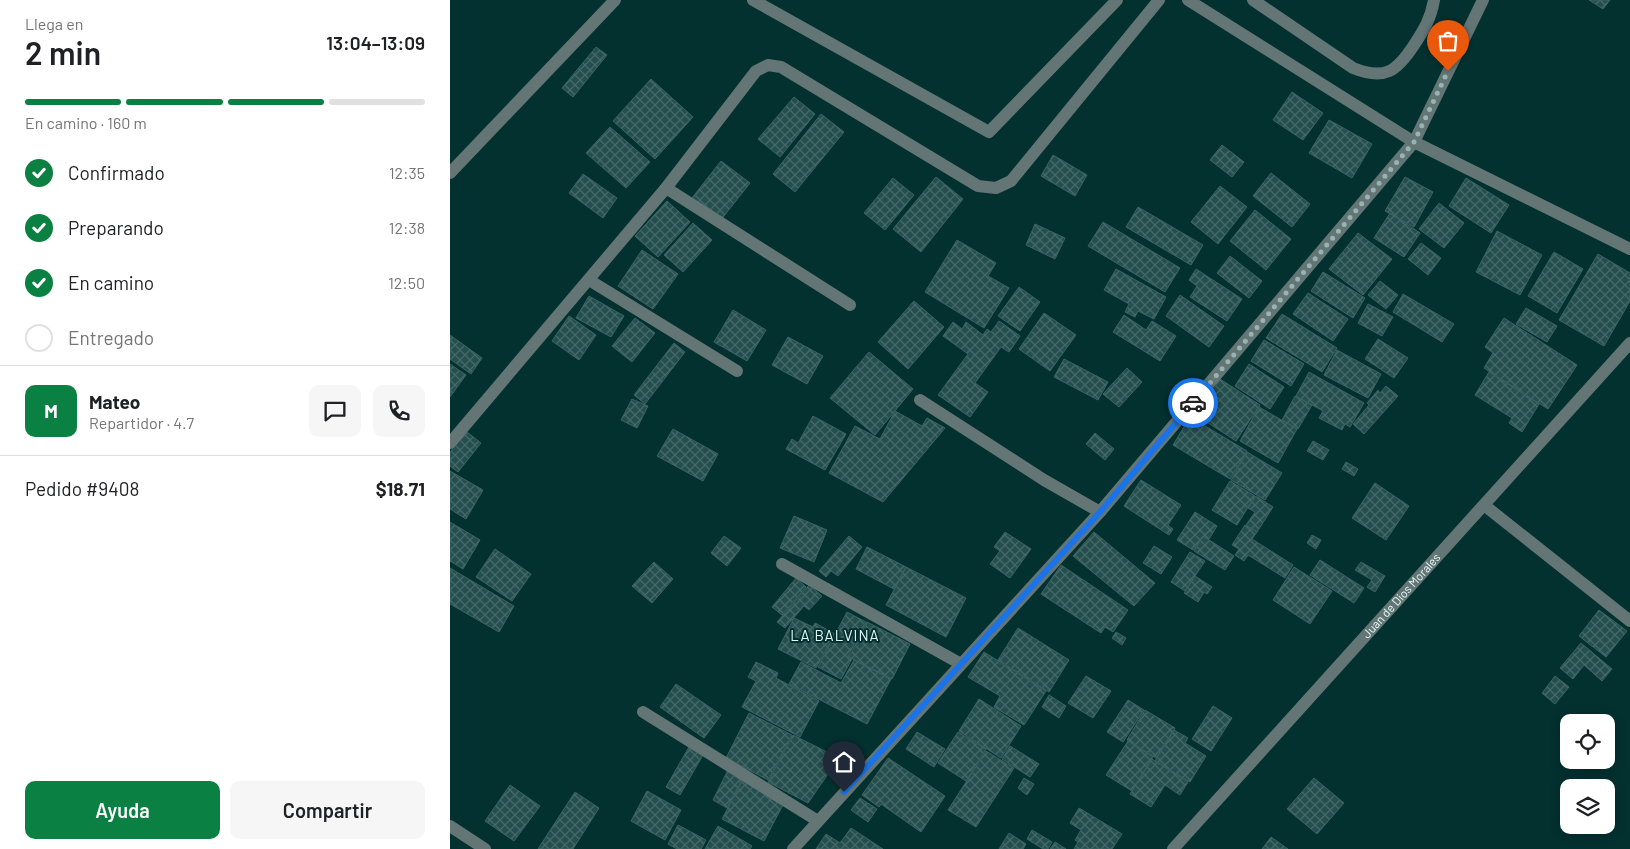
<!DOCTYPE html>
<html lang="es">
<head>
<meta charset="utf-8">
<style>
	body { margin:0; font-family:Barlow,sans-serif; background:#f6f6f6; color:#202124; height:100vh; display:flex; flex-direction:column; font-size:19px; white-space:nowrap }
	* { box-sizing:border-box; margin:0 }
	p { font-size:16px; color:#757577 }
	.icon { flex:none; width:28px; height:28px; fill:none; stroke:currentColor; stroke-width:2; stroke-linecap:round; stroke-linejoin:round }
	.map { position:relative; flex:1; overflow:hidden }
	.side { display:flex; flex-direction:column; background:#fff; width:450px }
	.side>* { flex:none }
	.controls { position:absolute; left:1110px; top:714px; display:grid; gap:10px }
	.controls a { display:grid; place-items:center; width:55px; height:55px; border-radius:10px; background:#fff; box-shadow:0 2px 12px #0003; font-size:25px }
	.pin { position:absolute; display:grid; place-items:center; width:42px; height:42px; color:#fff; margin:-51px -21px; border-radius:50% 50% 50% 0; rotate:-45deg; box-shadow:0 0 5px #0007 }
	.pin .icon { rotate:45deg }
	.courier { position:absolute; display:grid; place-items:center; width:50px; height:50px; margin:-25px; border:4px solid #1a73e8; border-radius:50%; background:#fff; color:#222; box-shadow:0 1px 6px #0007 }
	.summary em { font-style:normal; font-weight:600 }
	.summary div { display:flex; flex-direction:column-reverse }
	.summary { display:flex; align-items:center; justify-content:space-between; height:85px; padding:0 25px }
	h1 { font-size:32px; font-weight:600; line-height:38px }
	.bar { display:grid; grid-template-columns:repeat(4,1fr); gap:8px 5px; align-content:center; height:60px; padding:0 25px }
	.bar i { height:6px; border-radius:4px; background:#e0e0e0 }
	.bar .current { background:#0b8043 }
	.bar p { grid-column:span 4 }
	.line { display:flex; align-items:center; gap:12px; padding:0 25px; border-top:1px solid #e0e0e0 }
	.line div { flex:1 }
	.round { display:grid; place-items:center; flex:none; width:52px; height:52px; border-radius:10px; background:#f6f6f6 }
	ol { padding:0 25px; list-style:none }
	li { display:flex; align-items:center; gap:15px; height:55px }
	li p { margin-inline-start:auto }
	li .icon { padding:5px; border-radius:50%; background:#0b8043; color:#fff; stroke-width:4 }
	li:last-child { color:#757577 }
	li i { width:28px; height:28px; border:2px solid #e0e0e0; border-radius:50% }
	.cta { display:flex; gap:10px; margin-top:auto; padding:10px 25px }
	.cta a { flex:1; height:58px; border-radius:10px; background:#0b8043; color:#fff; font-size:20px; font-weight:600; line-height:58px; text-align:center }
	.cta a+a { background:#f6f6f6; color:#202124 }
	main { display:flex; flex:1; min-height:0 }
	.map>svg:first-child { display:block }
	.building { fill:url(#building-cross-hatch); stroke:#3a6463 }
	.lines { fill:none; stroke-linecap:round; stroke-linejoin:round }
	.minor { stroke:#637574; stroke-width:12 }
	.done { stroke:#95b4b3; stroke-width:5; stroke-dasharray:0 9 }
	.route { stroke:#1a73e8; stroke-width:6 }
	.labels { text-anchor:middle; stroke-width:4; stroke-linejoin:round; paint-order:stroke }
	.street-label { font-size:12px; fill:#e3faf9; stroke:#033130 }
	.quarter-label { font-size:15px; letter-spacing:1px; fill:#e3faf9; stroke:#033130 }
</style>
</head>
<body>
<main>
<section class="side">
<div class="summary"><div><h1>2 min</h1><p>Llega en</p></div><em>13:04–13:09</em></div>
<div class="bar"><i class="current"></i><i class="current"></i><i class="current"></i><i></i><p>En camino · 160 m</p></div>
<ol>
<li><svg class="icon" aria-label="check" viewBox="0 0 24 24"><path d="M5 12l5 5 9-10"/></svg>Confirmado<p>12:35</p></li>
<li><svg class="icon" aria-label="check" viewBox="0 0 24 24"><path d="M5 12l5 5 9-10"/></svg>Preparando<p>12:38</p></li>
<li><svg class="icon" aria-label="check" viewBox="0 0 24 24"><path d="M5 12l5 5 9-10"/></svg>En camino<p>12:50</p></li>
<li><i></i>Entregado</li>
</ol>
<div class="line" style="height:90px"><b class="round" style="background:#0b8043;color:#fff">M</b><div><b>Mateo</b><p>Repartidor · 4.7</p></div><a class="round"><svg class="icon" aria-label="chat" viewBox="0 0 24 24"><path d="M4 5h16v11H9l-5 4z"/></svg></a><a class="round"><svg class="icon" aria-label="phone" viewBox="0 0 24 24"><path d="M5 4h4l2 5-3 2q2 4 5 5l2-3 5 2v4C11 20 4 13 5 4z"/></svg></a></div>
<div class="line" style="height:65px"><div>Pedido #9408</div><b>$18.71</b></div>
<div class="cta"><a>Ayuda</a><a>Compartir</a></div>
</section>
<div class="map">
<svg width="1180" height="849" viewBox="0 0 1180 849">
	<defs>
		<pattern id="building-cross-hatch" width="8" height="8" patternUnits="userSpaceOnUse" patternTransform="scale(1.25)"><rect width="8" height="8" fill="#254f4e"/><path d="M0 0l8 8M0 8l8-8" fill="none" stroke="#446968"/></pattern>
	</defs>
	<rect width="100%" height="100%" fill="#033130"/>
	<path class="building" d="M1139 0H1160L1153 9Z
		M146 47 157 55 123 97 112 88Z
		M201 79 243 117 205 159 163 121Z
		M842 92 873 113 853 140 823 120Z
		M344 97 365 114 330 157 308 139Z
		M371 114 394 132 345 192 323 174Z
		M879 120 922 144 902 178 859 153Z
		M160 127 200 162 176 188 136 153Z
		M772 145 794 162 782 177 760 160Z
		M603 155 637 175 625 196 591 176Z
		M271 161 300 183 270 221 242 198Z
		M821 173 860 204 842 227 803 196Z
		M133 174 167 198 153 218 119 193Z
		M486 177 513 199 471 252 443 229Z
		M955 177 983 192 964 227 935 211Z
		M443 178 464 195 435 230 414 213Z
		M1016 178 1059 205 1041 233 999 206Z
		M770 186 797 207 768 244 741 222Z
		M217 201 240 222 208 257 185 236Z
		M989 203 1014 223 994 248 969 229Z
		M688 207 753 245 741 265 676 227Z
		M805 210 841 239 816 270 780 241Z
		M940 213 970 233 954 257 924 238Z
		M653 222 730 268 715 292 638 246Z
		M243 223 262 240 233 272 214 255Z
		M585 224 615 238 605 259 576 245Z
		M1047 231 1092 255 1070 295 1026 272Z
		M908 233 942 259 913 295 879 269Z
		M507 240 546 263 538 276 559 288 534 328 475 292Z
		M971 243 991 258 978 275 958 259Z
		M192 250 228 274 203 309 168 286Z
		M1104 252 1133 269 1107 313 1078 296Z
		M1148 254 1180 273V301L1154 346 1109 320Z
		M780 256 812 281 799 298 767 273Z
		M666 269 716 297 704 319 688 311 685 317 675 312 679 304 654 290Z
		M746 269 792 299 777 321 740 297 747 286 739 280Z
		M873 272 915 298 903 318 861 291Z
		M930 281 948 295 936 309 918 295Z
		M569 287 590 302 570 331 548 316Z
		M858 293 898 319 883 341 843 314Z
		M953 294 1004 324 992 342 943 312Z
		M730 295 774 326 759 347 716 316Z
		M139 296 174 316 161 337 126 318Z
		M464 301 494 327 458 369 428 342Z
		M918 304 943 317 932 336 908 323Z
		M1076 308 1107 326 1097 342 1066 324Z
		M283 310 316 330 297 361 264 342Z
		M594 313 626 335 600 371 569 349Z
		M832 314 887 348 872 372 816 338Z
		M674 315 696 330 702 321 726 336 710 361 663 332Z
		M119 316 146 335 129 360 102 341Z
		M185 318 205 333 182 362 162 346Z
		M1054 318 1127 365 1098 409 1034 368 1043 353 1035 347Z
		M549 321 570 336 559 352 551 347 525 383 538 392 520 417 488 395 518 354 493 336 503 322 512 329 516 322 533 335 537 329 541 332Z
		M0 335 32 358 21 374 0 359Z
		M338 337 373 356 357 384 322 365Z
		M928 339 958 358 944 378 915 359Z
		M814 340 854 364 841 386 801 361Z
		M224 343 235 352 195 404 184 395Z
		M887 350 931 374 918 398 874 375Z
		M419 352 463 389 425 435 380 398Z
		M614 359 658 382 648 400 604 377Z
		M0 364 16 375 0 397Z
		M799 364 834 387 820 409 785 386Z
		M677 368 692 382 669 407 653 394Z
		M859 372 914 403 900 427 895 424 892 430 869 418 873 411 846 396Z
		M1039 372 1089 404 1072 432 1059 423 1062 418 1025 395Z
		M770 379 810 405 786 441 746 415Z
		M936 386 948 396 914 434 903 424 919 405 917 403 928 390 930 393Z
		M845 396 862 405 848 429 832 420Z
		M182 399 198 406 187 428 171 420Z
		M809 407 847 429 828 463 790 441Z
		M445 411 472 426 477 418 495 428 433 502 379 473 405 426 430 439Z
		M363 416 396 434 375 470 336 449 342 439 348 443Z
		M740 417 797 451 780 479 723 445Z
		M223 429 268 454 253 481 207 456Z
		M17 432 31 443 8 472 0 466V452Z
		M645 433 664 449 655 460 636 444Z
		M863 441 879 450 873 460 857 451Z
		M797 452 832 473 815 500 781 480Z
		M896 462 908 469 904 476 892 469Z
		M0 471 33 490 16 519 0 509Z
		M691 480 731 505 718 525 723 529 719 535 674 506Z
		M780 481 805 496 787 525 762 510Z
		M925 483 959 506 936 540 902 518Z
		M806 496 823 507 807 532 796 525 805 512 798 508Z
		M745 512 767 526 759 539 753 536 743 550 727 540Z
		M344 516 377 530 364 562 330 548Z
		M0 522 30 540 13 569 0 561Z
		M795 525 807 532 802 539 843 565 835 578 798 555 794 561 785 555 789 549 782 545Z
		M555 532 581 549 560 578 540 564 550 551 544 547Z
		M644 532 705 583 684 606 623 556Z
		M862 535 871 540 866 549 857 543Z
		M274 536 291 548 277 566 261 553Z
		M399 536 412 547 388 576 381 571 376 577 369 571Z
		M753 536 784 556 775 570 744 551Z
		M704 546 722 557 711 574 693 563Z
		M417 547 456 567 444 589 406 569Z
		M45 549 81 574 62 601 26 577Z
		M740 552 755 561 735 591 721 582Z
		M870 560 914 588 904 603 860 575Z
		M204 562 223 579 202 603 182 586Z
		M911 562 935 576 925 592 917 587 922 580 905 570Z
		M611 565 678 610 663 632 655 627 651 633 591 594Z
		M456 567 516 598 496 637 436 605Z
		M844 567 882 591 860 624 823 600Z
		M0 568 64 606 49 632 0 604Z
		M745 576 762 587 757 594 754 592 748 602 734 593Z
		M346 578 356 587 332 615 322 607Z
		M359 585 372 596 359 610 354 606 335 628 327 622Z
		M1149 610 1177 631 1156 657 1129 636Z
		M397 612 416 622 398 656 402 659 391 679 368 667Z
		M344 618 363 627 365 623 385 634 366 668 328 649Z
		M417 622 460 644 442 679 399 657Z
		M568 628 619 660 599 692 548 660Z
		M666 632 676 638 672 645 662 638Z
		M1131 643 1162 669 1152 681 1134 665 1123 679 1110 668Z
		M534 652 596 691 574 725 544 707 550 696 518 677Z
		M404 660 441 679 417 724 339 684 351 662 391 683Z
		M306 662 328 673 326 678 369 701 350 737 292 707 306 681 298 677Z
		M636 676 661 691 643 718 618 703Z
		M1105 676 1119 687 1105 704 1092 693Z
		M226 684 271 715 254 738 210 707Z
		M599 695 616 706 609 718 592 707Z
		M529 699 571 726 551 758 509 731Z
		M678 700 694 710 673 742 657 732Z
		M763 706 782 718 761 751 742 739Z
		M695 710 725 728 706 758 677 740Z
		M299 713 342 735 318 780 276 758Z
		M724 730 738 738 735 743 756 756 740 782 705 761Z
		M467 732 495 749 484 767 456 749Z
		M508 732 536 749 516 781 488 763Z
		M343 735 389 758 358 803 318 782Z
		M678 741 703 757 682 791 656 775Z
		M560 746 589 764 580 777 552 759Z
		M239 747 253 755 230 795 216 787Z
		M536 751 564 768 526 827 498 810Z
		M438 758 495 796 471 832 431 804 429 807 412 795Z
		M702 759 738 782 730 795 715 785 701 807 680 794Z
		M278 770 293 778 277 808 263 800Z
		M574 778 584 784 577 795 568 788Z
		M864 778 894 803 867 834 837 809Z
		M293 779 335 801 314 841 272 819Z
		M60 785 90 806 64 841 35 821Z
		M197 791 231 810 215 840 181 821Z
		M125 792 149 808 123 849H88Z
		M410 798 427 809 418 822 401 810Z
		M629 808 672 834 662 849H624L628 842 625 840 631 830 620 823Z
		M228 825 256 840 251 849H227L218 844Z
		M268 826 302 846 300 849H255Z
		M401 828 433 849H366L376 834 390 843Z
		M582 830 602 842 598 849H593L577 839Z
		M559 833 576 844 573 849H549Z
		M821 837 838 849H812Z
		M605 842 616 849H600Z"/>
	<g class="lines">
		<g class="minor">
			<path d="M303 0 539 132 667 0"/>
			<path d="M738 0 964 142 1180 249"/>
			<path d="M803 0 903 68C935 81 947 71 964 45 974 30 981 18 984 0"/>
			<path d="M0 173 165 0"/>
			<path d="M216 188 400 305"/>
			<path d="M139 280 287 371"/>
			<path d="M470 400 594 480 650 512"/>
			<path d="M0 443 216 188 306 71 318 65 331 67 528 186 546 188 561 181 709 0"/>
			<path d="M1034 505 1180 621"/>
			<path d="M332 564 511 664"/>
			<path d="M193 712 368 821"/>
			<path d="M0 826 35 849"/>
			<path d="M343 849 650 512 964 142 1033 0"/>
			<path id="s1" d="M723 849 1180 343"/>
		</g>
	</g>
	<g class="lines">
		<path class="done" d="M743 403 964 142 998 71"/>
		<path class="route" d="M394 792 650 512 743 403"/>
	</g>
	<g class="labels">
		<g class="street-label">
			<text dy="4" stroke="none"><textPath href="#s1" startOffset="341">Juan de Dios Morales</textPath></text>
		</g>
		<g class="quarter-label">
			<text x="385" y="641">LA BALVINA</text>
		</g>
	</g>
</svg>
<div class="controls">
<a><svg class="icon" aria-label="locate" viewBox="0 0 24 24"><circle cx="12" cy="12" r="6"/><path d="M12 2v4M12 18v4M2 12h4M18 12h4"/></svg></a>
<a><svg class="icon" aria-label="layers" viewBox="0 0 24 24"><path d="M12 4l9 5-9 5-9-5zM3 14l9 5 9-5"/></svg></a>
</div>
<div class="pin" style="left:998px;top:71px;background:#ea580c"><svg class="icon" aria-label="bag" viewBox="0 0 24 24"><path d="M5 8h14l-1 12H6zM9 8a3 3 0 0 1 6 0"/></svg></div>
<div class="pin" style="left:394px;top:792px;background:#1f2937"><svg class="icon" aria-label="home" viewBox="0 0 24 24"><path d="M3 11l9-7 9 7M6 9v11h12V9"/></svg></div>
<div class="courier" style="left:743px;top:403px"><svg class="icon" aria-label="car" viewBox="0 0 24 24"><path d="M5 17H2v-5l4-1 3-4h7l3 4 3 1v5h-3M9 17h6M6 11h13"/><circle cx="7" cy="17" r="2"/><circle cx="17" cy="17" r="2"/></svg></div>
</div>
</main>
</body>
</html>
